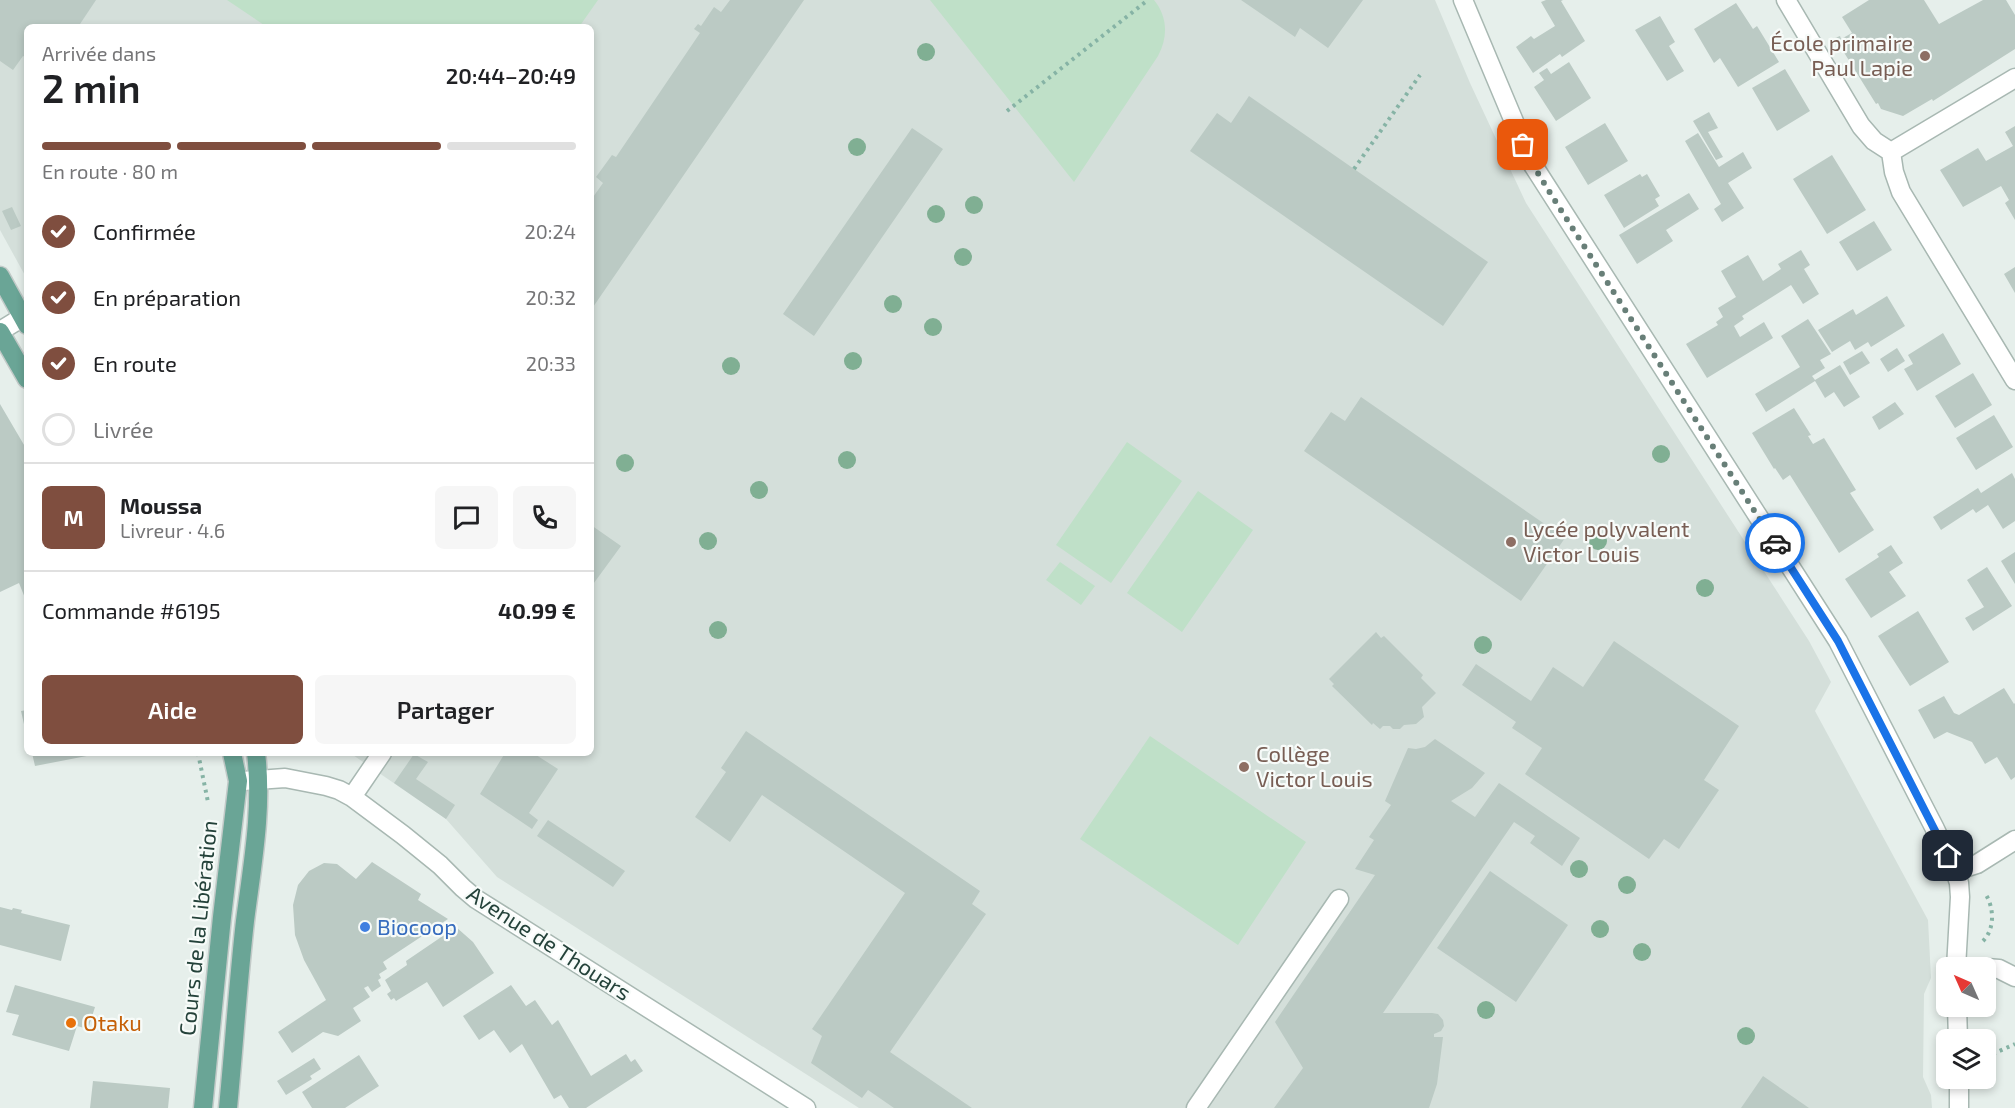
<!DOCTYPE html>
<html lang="fr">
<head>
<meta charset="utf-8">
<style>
	body { margin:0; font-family:"Exo 2",sans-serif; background:#f6f6f6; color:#202124; height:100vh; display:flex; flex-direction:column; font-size:22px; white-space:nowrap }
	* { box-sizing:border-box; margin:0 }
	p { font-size:20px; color:#757577 }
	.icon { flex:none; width:33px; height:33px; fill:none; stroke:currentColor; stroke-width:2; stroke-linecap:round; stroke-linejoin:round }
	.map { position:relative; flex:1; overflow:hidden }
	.drawer { position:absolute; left:24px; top:24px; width:570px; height:732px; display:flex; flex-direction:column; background:#fff; border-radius:9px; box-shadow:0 3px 9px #0003 }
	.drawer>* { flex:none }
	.needle { width:39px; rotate:315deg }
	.buttons { position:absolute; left:1936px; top:957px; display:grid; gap:12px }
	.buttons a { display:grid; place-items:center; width:60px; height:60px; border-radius:9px; background:#fff; box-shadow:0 3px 9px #0003; font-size:30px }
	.pin { position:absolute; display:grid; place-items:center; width:51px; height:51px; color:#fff; margin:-26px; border-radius:12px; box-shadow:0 3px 9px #0006 }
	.courier { position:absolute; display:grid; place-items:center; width:60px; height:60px; margin:-30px; border:4px solid #1a73e8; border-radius:50%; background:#fff; color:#222; box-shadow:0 2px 8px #0007 }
	.headline em { font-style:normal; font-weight:600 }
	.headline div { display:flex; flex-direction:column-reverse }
	.headline { display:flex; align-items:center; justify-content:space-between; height:102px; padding:0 18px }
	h1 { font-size:39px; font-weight:600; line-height:45px }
	.bar { display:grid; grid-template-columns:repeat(4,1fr); gap:9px 6px; align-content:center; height:72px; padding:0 18px }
	.bar i { height:8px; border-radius:4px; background:#e0e0e0 }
	.bar .selected { background:#7f4e3f }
	.bar p { grid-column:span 4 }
	.line { display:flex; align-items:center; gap:15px; padding:0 18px; border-top:2px solid #e0e0e0 }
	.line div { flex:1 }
	.round { display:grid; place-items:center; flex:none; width:63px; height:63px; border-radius:9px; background:#f6f6f6 }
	ol { padding:0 18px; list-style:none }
	li { display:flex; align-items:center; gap:18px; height:66px }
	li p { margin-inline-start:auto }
	li .icon { padding:6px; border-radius:50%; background:#7f4e3f; color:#fff; stroke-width:4 }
	li:last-child { color:#757577 }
	li i { width:33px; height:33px; border:3px solid #e0e0e0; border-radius:50% }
	.primary-button { display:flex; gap:12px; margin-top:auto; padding:12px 18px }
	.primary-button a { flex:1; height:69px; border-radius:9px; background:#7f4e3f; color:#fff; font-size:24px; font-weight:600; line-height:69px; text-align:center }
	.primary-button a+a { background:#f6f6f6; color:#202124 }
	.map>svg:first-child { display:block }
	.built { fill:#d4dfda }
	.green { fill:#bfe0c8 }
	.building { fill:#bbcac4 }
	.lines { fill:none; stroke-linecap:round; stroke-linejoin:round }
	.minor-casing { stroke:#a8b8b2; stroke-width:21 }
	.major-casing { stroke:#c2cac8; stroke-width:21 }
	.path { stroke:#86b3a5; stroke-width:4; stroke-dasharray:3 4.5; stroke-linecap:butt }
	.minor { stroke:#fff; stroke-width:18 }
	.major { stroke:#6aa596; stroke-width:18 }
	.tree { fill:#80af93 }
	.done { stroke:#687f78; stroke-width:6; stroke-dasharray:0 10.8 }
	.route { stroke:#1a73e8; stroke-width:8 }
	.education-dot { fill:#8d6e63; stroke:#f7fbf9; stroke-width:2 }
	.shop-dot { fill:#3f7fe0; stroke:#f7fbf9; stroke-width:2 }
	.food-dot { fill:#e8710a; stroke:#f7fbf9; stroke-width:2 }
	.labels { text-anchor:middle; stroke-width:4.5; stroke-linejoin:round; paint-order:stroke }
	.education-label { font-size:22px; fill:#785e54; stroke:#f7fbf9; text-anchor:start }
	.shop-label { font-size:22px; fill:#366cbe; stroke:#f7fbf9; text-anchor:start }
	.street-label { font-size:22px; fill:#24423a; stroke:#f7fbf9 }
	.food-label { font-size:22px; fill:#c56008; stroke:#f7fbf9; text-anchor:start }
</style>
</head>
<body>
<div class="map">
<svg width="2015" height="1108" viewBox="0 0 2015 1108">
	<rect width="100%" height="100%" fill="#e6efeb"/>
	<path class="built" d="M0 0H1435L1470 83 1526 203 1809 641 1831 682 1815 711 1928 920 1931 978 1924 994 1923 1077 1931 1095 1932 1108H859L497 877 446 819 350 753H591V27H27V279L0 230Z"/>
	<path class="green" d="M227 0H598L579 27H267Z
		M930 0H1154C1168 17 1168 37 1158 56L1074 182Z
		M1127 442 1182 481 1111 583 1056 545Z
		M1198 491 1253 530 1182 632 1127 593Z
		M1060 562 1095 586 1081 605 1046 580Z
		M1150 736 1306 842 1238 945 1080 839Z"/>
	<path class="building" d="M0 0H96L78 27H27V58L23 56 13 70 0 61Z
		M730 0H804L591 310V200L603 183 596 177 612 155 616 157 700 33 694 29 698 24 701 26 714 7 721 12Z
		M1241 0H1363L1328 48 1300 28 1295 37Z
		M1546 0H1563L1561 1 1585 41 1562 57 1560 54 1533 73 1516 47 1531 36 1534 39 1555 26 1541 2Z
		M1869 0H1924L1939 24 1983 0H2006L2015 15V49L1933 101 1932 99 1903 116 1881 109 1878 103 1876 104 1835 38 1840 36 1841 39 1852 33 1842 17Z
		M1736 3 1753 29 1757 26 1779 62 1738 87 1720 58 1714 63 1694 29Z
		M1660 16 1675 42 1669 46 1684 71 1667 81 1635 30Z
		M1569 62 1591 98 1556 121 1534 87 1544 80 1539 73 1547 68 1551 74Z
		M1785 69 1810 111 1777 131 1752 88Z
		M1249 96 1488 262 1443 326 1190 151 1217 113 1231 123Z
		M1709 112 1718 128 1708 132 1723 157 1716 160 1693 121Z
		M1605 123 1628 161 1588 185 1565 147Z
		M2015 126V220L2005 203 2009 200 2001 186 1963 207 1940 170 1978 148 1986 161 2013 146 2005 132Z
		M912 128 943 149 814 336 783 314Z
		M1698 133 1719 167 1743 152 1752 168 1728 183 1744 208 1722 222 1714 209 1721 204 1685 141Z
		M1832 155 1866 210 1827 234 1793 179Z
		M1640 174 1642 177 1647 174 1660 196 1655 199 1659 206 1624 228 1604 195Z
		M1689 193 1699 209 1666 230 1673 241 1637 264 1619 235Z
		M12 207 21 226 11 230 2 211Z
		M1874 221 1892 250 1857 271 1839 242Z
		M1801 250 1810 265 1804 269 1819 294 1803 304 1791 285 1742 316 1744 319 1734 326 1740 337 1764 322 1773 338 1707 378 1686 344 1718 325 1716 322 1723 317 1718 308 1736 297 1721 271 1748 255 1763 281 1781 269 1778 264Z
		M2015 267V293L2004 274Z
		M1887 296 1905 326 1871 347 1868 342 1855 350 1850 341 1832 352 1818 330 1853 309 1856 315Z
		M1808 319 1831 354 1820 360 1825 368 1812 376 1815 380 1840 365 1860 397 1844 407 1834 392 1825 398 1815 381 1766 412 1755 394 1800 367 1781 336Z
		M1943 333 1961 364 1917 391 1904 369 1913 364 1908 355Z
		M1897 348 1905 361 1888 372 1880 359Z
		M1862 351 1870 363 1850 375 1843 362Z
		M1973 373 1992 405 1955 428 1935 396Z
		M1361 397 1565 538 1521 601 1304 451 1331 412 1345 421Z
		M1895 402 1904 414 1879 430 1872 417Z
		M0 404 27 450V603L19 583 0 592Z
		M1794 408 1811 435 1808 436 1813 444 1824 438 1856 490 1850 493 1874 530 1839 553 1790 475 1783 480 1775 468 1774 469 1752 433Z
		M1994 415 2013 447 1976 470 1956 438Z
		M2012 473 2015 479V521L2003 529 1988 505 1976 513 1973 509 1941 530 1933 517 1978 488 1981 493Z
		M591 525 621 546 591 587Z
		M1891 545 1903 563 1889 572 1906 596 1871 618 1845 579 1879 557 1877 554Z
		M2015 552V584L2001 561Z
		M1987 567 2012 606 1973 631 1965 618 1984 607 1967 580Z
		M1918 611 1949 662 1910 686 1878 636Z
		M1376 632 1381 638 1384 636 1423 675 1421 678 1436 693 1422 707 1424 717 1416 724 1404 725 1400 729H1393L1390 726H1383L1380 729 1373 723 1372 725 1332 686 1334 684 1329 679Z
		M1614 641 1739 726 1704 780 1719 790 1683 843 1679 849 1664 839 1649 859 1525 774 1542 748 1512 728 1516 722 1462 685 1476 664 1531 701 1553 667 1583 687Z
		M2004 688 2014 704 2015 703V777L2011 780 1997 757 1985 764 1972 742 1947 732 1934 739 1918 710 1944 696 1954 713 1959 715Z
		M27 710V733H26L21 711Z
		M746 731 980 891 972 904 986 914 890 1052 972 1108H894L868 1090 862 1098 811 1063 822 1036 812 1029 905 893 762 795 730 842 695 817 726 772 721 768Z
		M1435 739 1485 773 1472 788 1451 801 1475 817 1499 783 1580 838 1562 866 1530 843 1535 836 1514 822 1383 1013H1432L1438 1014 1443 1020 1444 1026 1441 1031 1434 1034V1037H1443L1437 1084 1429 1108H1274L1303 1068 1275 1022 1375 875 1355 869 1374 840 1369 837 1391 805 1385 801 1408 748 1416 749 1425 747Z
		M32 753H97V754L35 766Z
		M505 753H533L558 769 529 813 538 820 532 829 480 794Z
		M414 754 428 762 416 779 455 805 446 819 394 783Z
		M548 820 625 871 613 887 537 836Z
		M372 862 421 894 418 900 448 919 383 962 387 969 379 974 381 978 378 980 381 986 372 992 368 986 364 988 370 997 353 1008 361 1021 338 1036 323 1032 292 1053 278 1032 326 1000 304 960 295 935 293 905 298 885 309 871 324 863 337 864 356 879Z
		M1490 871 1568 925 1516 1002 1437 948Z
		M0 907 12 910 13 908 22 910 21 913 70 925 61 961 0 945Z
		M456 927 473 942 494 973 443 1007 427 982 396 1001 394 998 391 1000 387 994 391 991 385 980 407 965 406 961Z
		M15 985 95 1007 88 1029 77 1026 69 1051 12 1035 19 1015 6 1012Z
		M511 985 526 1006 535 1000 552 1025 558 1020 591 1076 626 1054 631 1062 635 1059 643 1071 586 1108H569L561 1095 554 1099 522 1044 510 1053 494 1030 479 1040 463 1016Z
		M359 1055 379 1086 345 1108H312L302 1092Z
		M314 1058 321 1069 310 1076 312 1079 286 1095 277 1081Z
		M1763 1076 1809 1108H1741Z
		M93 1081 170 1088 168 1108H90Z"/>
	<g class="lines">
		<defs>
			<path id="minor" d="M1463 0 1531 162 1838 641 1934 827 1955 871 1959 883 1960 897 1956 968
				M1786 0 1861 126 1874 141 1891 152 1894 172 1901 192 2015 380
				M1891 152 2015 78
				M0 331 23 317
				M243 781 285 778 326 786 339 790 352 797 403 835 440 865 463 888 476 899 806 1108
				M352 797 382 753
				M1955 871 1977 864 2015 840
				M1986 968 1999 969 2015 977
				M1957 1006 1958 1040
				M1959 1078V1108
				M1196 1108 1339 899"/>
			<path id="major" d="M0 276 27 325
				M0 332 27 379
				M203 1108 222 917 238 781 232 753
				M228 1108C234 1046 238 983 245 921 252 866 263 809 256 753"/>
		</defs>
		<use href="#minor" class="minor-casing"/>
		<use href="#major" class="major-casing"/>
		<path class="path" d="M1007 111 1148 0
			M1354 169 1420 75
			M198 753 208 802
			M1983 941C1995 929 1994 908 1986 895
			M1986 1057 2015 1044"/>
		<use href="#minor" class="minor"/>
		<use href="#major" class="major"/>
	</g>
	<g class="tree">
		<circle cx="926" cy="52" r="9"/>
		<circle cx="857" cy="147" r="9"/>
		<circle cx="974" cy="205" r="9"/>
		<circle cx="936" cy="214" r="9"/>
		<circle cx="963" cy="257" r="9"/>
		<circle cx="893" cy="304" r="9"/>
		<circle cx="933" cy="327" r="9"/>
		<circle cx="853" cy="361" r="9"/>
		<circle cx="731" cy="366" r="9"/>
		<circle cx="1661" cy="454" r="9"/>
		<circle cx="847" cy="460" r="9"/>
		<circle cx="625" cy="463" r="9"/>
		<circle cx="759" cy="490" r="9"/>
		<circle cx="708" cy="541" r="9"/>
		<circle cx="1598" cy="541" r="9"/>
		<circle cx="1705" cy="588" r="9"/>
		<circle cx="718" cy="630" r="9"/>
		<circle cx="1483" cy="645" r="9"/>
		<circle cx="1579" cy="869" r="9"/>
		<circle cx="1627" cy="885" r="9"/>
		<circle cx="1600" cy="929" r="9"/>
		<circle cx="1642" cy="952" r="9"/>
		<circle cx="1486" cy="1010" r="9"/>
		<circle cx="1746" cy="1036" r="9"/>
	</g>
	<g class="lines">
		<path class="done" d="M1523 145 1531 162 1557 204 1775 543"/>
		<path class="route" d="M1775 543 1838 641 1948 856"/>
	</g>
	<g class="education-dot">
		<circle cx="1925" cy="56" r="6"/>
		<circle cx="1511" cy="542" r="6"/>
		<circle cx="1244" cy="767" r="6"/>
	</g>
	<circle class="shop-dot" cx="365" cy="927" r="6"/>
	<circle class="food-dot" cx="71" cy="1023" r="6"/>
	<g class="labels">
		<g class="education-label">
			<text x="1913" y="51" text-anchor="end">École primaire<tspan x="1913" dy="25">Paul Lapie</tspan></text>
			<text x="1523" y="537">Lycée polyvalent<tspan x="1523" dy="25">Victor Louis</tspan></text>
			<text x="1256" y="762">Collège<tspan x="1256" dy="25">Victor Louis</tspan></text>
		</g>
		<g class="shop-label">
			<text x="377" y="935">Biocoop</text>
		</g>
		<g class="street-label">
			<text transform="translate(198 928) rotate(-84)" y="8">Cours de la Libération</text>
			<text transform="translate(549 943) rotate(33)" y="8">Avenue de Thouars</text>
		</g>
		<g class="food-label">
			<text x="83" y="1031">Otaku</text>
		</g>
	</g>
</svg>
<div class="buttons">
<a><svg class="needle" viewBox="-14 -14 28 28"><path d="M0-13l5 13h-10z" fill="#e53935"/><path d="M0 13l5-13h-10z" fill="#757577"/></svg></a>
<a><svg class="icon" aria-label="layers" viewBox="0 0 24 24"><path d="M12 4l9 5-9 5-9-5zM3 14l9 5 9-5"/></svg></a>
</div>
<div class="pin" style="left:1523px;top:145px;background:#ea580c"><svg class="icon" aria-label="bag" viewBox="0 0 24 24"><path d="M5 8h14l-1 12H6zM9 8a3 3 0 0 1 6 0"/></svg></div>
<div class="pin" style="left:1948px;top:856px;background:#1f2937"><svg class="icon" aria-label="home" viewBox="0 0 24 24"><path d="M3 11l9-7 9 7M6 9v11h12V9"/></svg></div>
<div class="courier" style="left:1775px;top:543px"><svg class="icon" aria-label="car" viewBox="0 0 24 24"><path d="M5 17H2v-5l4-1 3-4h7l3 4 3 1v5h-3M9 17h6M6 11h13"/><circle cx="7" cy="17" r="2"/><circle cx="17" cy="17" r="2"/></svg></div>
<section class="drawer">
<div class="headline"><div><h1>2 min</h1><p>Arrivée dans</p></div><em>20:44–20:49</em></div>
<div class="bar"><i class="selected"></i><i class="selected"></i><i class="selected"></i><i></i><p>En route · 80 m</p></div>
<ol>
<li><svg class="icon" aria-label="check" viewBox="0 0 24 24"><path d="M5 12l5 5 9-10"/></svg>Confirmée<p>20:24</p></li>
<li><svg class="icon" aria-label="check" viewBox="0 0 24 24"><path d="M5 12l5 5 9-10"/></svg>En préparation<p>20:32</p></li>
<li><svg class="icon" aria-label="check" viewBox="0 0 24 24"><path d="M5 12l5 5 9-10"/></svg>En route<p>20:33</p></li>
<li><i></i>Livrée</li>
</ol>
<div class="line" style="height:108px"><b class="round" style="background:#7f4e3f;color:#fff">M</b><div><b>Moussa</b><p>Livreur · 4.6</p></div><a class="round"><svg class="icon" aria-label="chat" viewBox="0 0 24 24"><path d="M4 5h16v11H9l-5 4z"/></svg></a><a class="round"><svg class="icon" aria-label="phone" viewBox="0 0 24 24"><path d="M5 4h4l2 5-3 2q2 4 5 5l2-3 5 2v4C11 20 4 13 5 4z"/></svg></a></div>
<div class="line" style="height:78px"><div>Commande #6195</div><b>40.99 €</b></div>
<div class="primary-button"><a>Aide</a><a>Partager</a></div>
</section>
</div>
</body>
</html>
